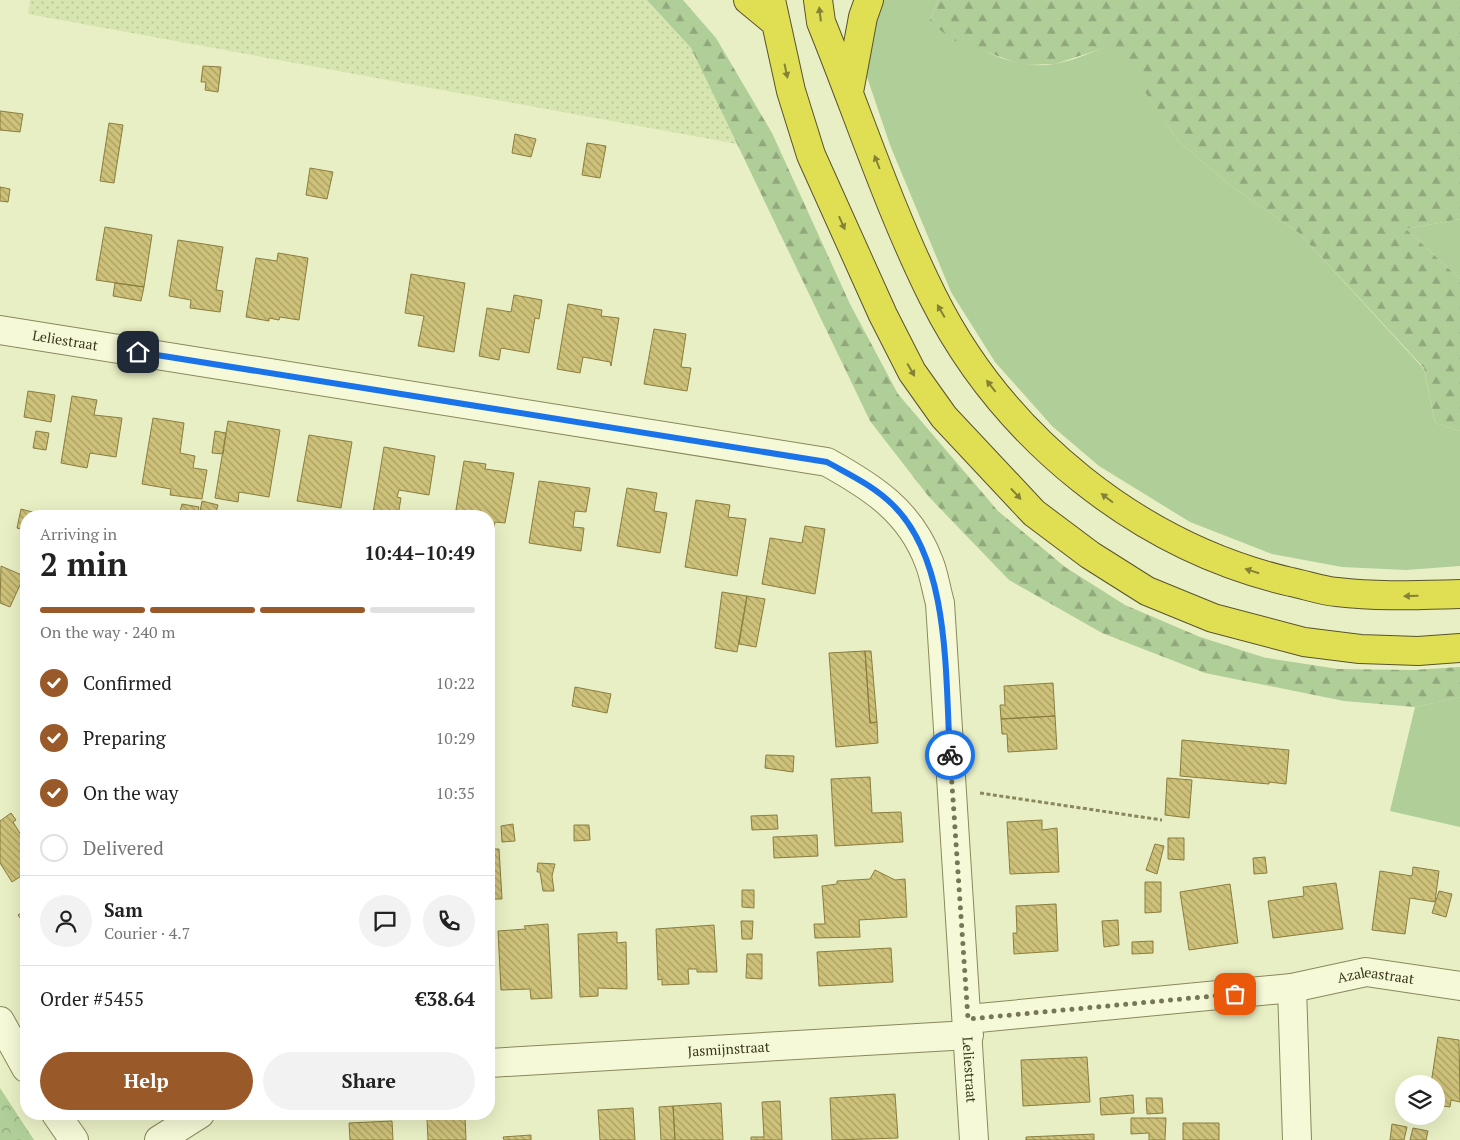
<!DOCTYPE html>
<html lang="en">
<head>
<meta charset="utf-8">
<style>
	body { margin:0; font-family:"PT Serif",serif; background:#f2f2f2; color:#222; height:100vh; display:flex; flex-direction:column; font-size:19px; white-space:nowrap }
	* { box-sizing:border-box; margin:0 }
	p { font-size:16px; color:#767676 }
	.icon { flex:none; width:28px; height:28px; fill:none; stroke:currentColor; stroke-width:2; stroke-linecap:round; stroke-linejoin:round }
	.map { position:relative; flex:1; overflow:hidden }
	.details { position:absolute; left:20px; top:510px; width:475px; height:610px; display:flex; flex-direction:column; background:#fff; border-radius:20px; box-shadow:0 5px 20px #0002 }
	.details>* { flex:none }
	.tools { position:absolute; left:1395px; top:1075px; display:grid; gap:10px }
	.tools a { display:grid; place-items:center; width:50px; height:50px; border-radius:50%; background:#fff; box-shadow:0 5px 20px #0002; font-size:25px }
	.pin { position:absolute; display:grid; place-items:center; width:42px; height:42px; color:#fff; margin:-21px; border-radius:10px; box-shadow:0 2px 8px #0006 }
	.courier { position:absolute; display:grid; place-items:center; width:50px; height:50px; margin:-25px; border:4px solid #1a73e8; border-radius:50%; background:#fff; color:#222; box-shadow:0 1px 6px #0007 }
	.headline em { font-style:normal; font-weight:700 }
	.headline div { display:flex; flex-direction:column-reverse }
	.headline { display:flex; align-items:center; justify-content:space-between; height:85px; padding:0 20px }
	h1 { font-size:32px; font-weight:700; line-height:38px }
	.bar { display:grid; grid-template-columns:repeat(4,1fr); gap:8px 5px; align-content:center; height:60px; padding:0 20px }
	.bar i { height:6px; border-radius:4px; background:#e0e0e0 }
	.bar .active { background:#9a5928 }
	.bar p { grid-column:span 4 }
	.line { display:flex; align-items:center; gap:12px; padding:0 20px; border-top:1px solid #e0e0e0 }
	.line div { flex:1 }
	.round { display:grid; place-items:center; flex:none; width:52px; height:52px; border-radius:26px; background:#f2f2f2 }
	ol { padding:0 20px; list-style:none }
	li { display:flex; align-items:center; gap:15px; height:55px }
	li p { margin-inline-start:auto }
	li .icon { padding:5px; border-radius:50%; background:#9a5928; color:#fff; stroke-width:4 }
	li:last-child { color:#767676 }
	li i { width:28px; height:28px; border:2px solid #e0e0e0; border-radius:50% }
	.action { display:flex; gap:10px; margin-top:auto; padding:10px 20px }
	.action a { flex:1; height:58px; border-radius:30px; background:#9a5928; color:#fff; font-size:20px; font-weight:700; line-height:58px; text-align:center }
	.action a+a { background:#f2f2f2; color:#222 }
	.map>svg:first-child { display:block }
	.farmland { fill:url(#farmland-dots) }
	.grass { fill:#b0ce97 }
	.forest { fill:url(#forest-firs) }
	.park { fill:url(#park-crowns) }
	.building { fill:url(#building-back-hatch); stroke:#8a7d3f }
	.lines { fill:none; stroke-linecap:round; stroke-linejoin:round }
	.minor-casing { stroke:#8a885a; stroke-width:30 }
	.tertiary-casing { stroke:#8a885a; stroke-width:30 }
	.motorway-casing { stroke:#58532e; stroke-width:30 }
	.path { stroke:#8a885a; stroke-width:3; stroke-dasharray:4 2.5; stroke-linecap:butt }
	.minor { stroke:#f5f9d7; stroke-width:28 }
	.tertiary { stroke:#f5f9d7; stroke-width:28 }
	.motorway { stroke:#e0de53; stroke-width:28 }
	.oneway { fill:#858236 }
	.done { stroke:#777758; stroke-width:5; stroke-dasharray:0 9 }
	.route { stroke:#1a73e8; stroke-width:6 }
	.labels { text-anchor:middle; stroke-width:4; stroke-linejoin:round; paint-order:stroke }
	.street-label { font-size:14px; fill:#3a371e; stroke:#f1f6d4 }
</style>
</head>
<body>
<div class="map">
<svg width="1460" height="1140" viewBox="0 0 1460 1140">
	<defs>
		<pattern id="farmland-dots" width="8" height="8" patternUnits="userSpaceOnUse" patternTransform="scale(1.25)"><rect width="8" height="8" fill="#d7e5b1"/><path d="M2 2h.1M6 6h.1" fill="none" stroke="#b9c598" stroke-width="1.8" stroke-linecap="round"/></pattern>
		<pattern id="forest-firs" width="22" height="20" patternUnits="userSpaceOnUse" patternTransform="scale(1.25)"><rect width="22" height="20" fill="#b0ce97"/><path d="M5 1l3.5 6h-7zM16 11l3.5 6h-7z" fill="#90a87b"/></pattern>
		<pattern id="park-crowns" width="20" height="18" patternUnits="userSpaceOnUse" patternTransform="scale(1.25)"><rect width="20" height="18" fill="#b0ce97"/><path d="M2 6a3 3 0 1 1 6 0M12 15a3 3 0 1 1 6 0" fill="none" stroke="#90a87b"/></pattern>
		<pattern id="building-back-hatch" width="6" height="6" patternUnits="userSpaceOnUse" patternTransform="scale(1.25)"><rect width="6" height="6" fill="#cec179"/><path d="M-1 5l2 2M0 0l6 6M5-1l2 2" fill="none" stroke="#a89e63"/></pattern>
	</defs>
	<rect width="100%" height="100%" fill="#e9efc4"/>
	<path class="farmland" d="M30 0H647L691 48 737 144 28 14Z"/>
	<path class="grass" d="M884 0H938L929 22C967 41 1010 72 1054 64 1074 61 1094 51 1113 44L1179 142 1230 185 1299 233 1424 369 1435 423 1460 431V566L1406 570 1342 567 1272 554 1190 522 1099 466 1052 426 995 362 951 292 890 145 866 74 874 21Z
		M1460 219V279L1406 229Z
		M1460 697V827L1390 811 1415 707Z"/>
	<path class="forest" d="M647 0H683L716 38 772 133 850 304 898 394 998 511 1065 567 1125 605 1200 637 1266 658 1338 669 1413 670 1460 667V697L1415 707 1344 701 1205 673 1102 633 1009 580 929 497 870 421 691 48Z
		M938 0H1460V219L1406 229 1460 279V431L1435 423 1424 368 1299 233 1230 185 1179 142 1113 45 1055 64 1023 65 955 41 929 22Z"/>
	<path class="park" d="M0 1088 34 1140H0Z"/>
	<path class="building" d="M203 66 221 67 218 92 205 90 206 82H201Z
		M0 111 23 114 20 132 0 130Z
		M109 123 123 125 114 183 100 181Z
		M515 134 536 139 531 157 512 153Z
		M587 143 606 146 600 178 582 175Z
		M310 168 333 172 327 199 306 195Z
		M0 187 10 189 8 202 0 201Z
		M105 227 152 235 144 287 96 280Z
		M178 240 223 247 216 290 223 291 220 312 190 308 191 300 169 296Z
		M278 253 308 258 299 320 280 317 279 320 269 318V321L246 317 256 258 277 261Z
		M411 274 465 283 454 352 418 346 424 316 405 313Z
		M115 283 144 287 141 301 113 296Z
		M514 295 542 300 539 319 535 318 529 353 501 348 499 360 479 356 487 308 511 312Z
		M568 304 602 310 601 316 619 318 611 366 610 362 583 357 580 373 557 369Z
		M654 329 686 334 681 367 691 368 687 391 644 384Z
		M28 391 55 395 51 422 24 417Z
		M72 396 97 400 94 415 122 418 116 457 90 453 87 468 61 463Z
		M153 418 184 423 180 453 195 456 193 468 207 470 202 499 170 495 171 489 142 484Z
		M228 421 280 430 269 497 239 492 238 502 215 498Z
		M36 431 49 433 46 450 33 448Z
		M215 431 226 433 223 454 212 453Z
		M309 435 352 442 341 508 297 501Z
		M384 447 435 456 429 495 399 490 397 497 401 498 398 516 373 513Z
		M464 461 486 464 485 469 514 473 505 523 495 522 493 534 489 533V516H455Z
		M539 481 590 488 586 512 575 511 573 527 584 528 581 551 529 543Z
		M627 488 657 493 654 511 667 513 660 553 617 546Z
		M696 500 730 505 728 517 746 519 737 576 685 567Z
		M202 501 218 505 215 516H199Z
		M182 504 199 507 197 516H179Z
		M21 509 36 513 35 516H26V531L17 528Z
		M805 526 825 529 815 594 762 584 770 538 802 543Z
		M1 566 24 576 10 607 0 603Z
		M722 592 747 596 737 652 715 648Z
		M747 596 765 599 756 647 739 644Z
		M865 651H871L877 722 870 723Z
		M865 651 870 723 877 722 878 743 836 747 829 653Z
		M1053 683 1055 716 1001 719 1000 705H1005L1004 686Z
		M575 687 611 694 607 713 572 706Z
		M1055 716 1057 749 1008 752 1007 734H1002L1001 719Z
		M1182 740 1289 750 1286 784 1269 782V784L1180 776Z
		M766 755 794 756 793 772 765 768Z
		M870 777 872 813 901 812 903 842 835 846 831 779Z
		M1167 778 1192 780 1189 818 1165 815Z
		M11 813 16 820 13 822 21 835 24 833 26 837V873L12 882 0 863V821Z
		M777 815 778 829 752 830 751 816Z
		M1042 820V830L1057 828 1059 872 1010 874 1007 822Z
		M513 824 515 841 502 842 501 826Z
		M574 825H589L590 840 574 841Z
		M817 835 818 856 774 858 773 837Z
		M1168 838H1184V860L1168 859Z
		M489 843V849H499L502 899H489Z
		M1155 844 1164 846 1157 874 1146 870Z
		M1265 857 1267 873 1254 874 1253 858Z
		M538 863 555 864 552 876 554 891H543L540 872H537Z
		M1413 867 1439 871 1435 902 1410 898 1405 934 1372 930 1380 871 1412 876Z
		M875 870 895 880 905 879 907 917 859 920 860 937 815 938 814 924H825L822 886 837 884V881L870 879Z
		M1145 882H1161V912L1145 913Z
		M1336 883 1343 929 1273 938 1268 901 1304 896 1303 887Z
		M1230 884 1238 943 1189 950 1180 892Z
		M742 890H754V908L742 907Z
		M1439 891 1452 894 1446 917 1432 913Z
		M1056 904 1058 951 1014 954 1013 933H1017L1016 906Z
		M26 910V926L18 915Z
		M1118 920 1119 945 1104 947 1102 921Z
		M741 921H753L752 939H742Z
		M548 924 552 998 531 999 530 989 501 990 498 931 526 929 524 926Z
		M714 925 717 972H697V969H688L689 984 662 985V979L658 980 656 929Z
		M617 932V943L626 942 627 989 598 988V996L580 997 578 934Z
		M1153 941V953L1132 954V942Z
		M891 948 893 982 819 986 817 952Z
		M747 954H762V979L746 978Z
		M1438 1037 1459 1040 1460 1102 1451 1100 1450 1107 1436 1105V1084H1431Z
		M1087 1057 1090 1102 1023 1106 1021 1060Z
		M895 1094 898 1138 832 1140 830 1098Z
		M1133 1095 1134 1113 1101 1115 1100 1098Z
		M1146 1098H1162L1163 1113 1147 1114Z
		M780 1101 782 1140H751V1137H764L762 1102Z
		M721 1103 723 1140H675L673 1106Z
		M673 1106 675 1140H661L659 1107Z
		M633 1108 635 1140H600L598 1110Z
		M443 1117H465L466 1140H428L427 1119Z
		M1131 1118H1166L1165 1140H1149V1133L1131 1134Z
		M392 1121 393 1140H350L349 1123Z
		M1183 1123H1219V1140H1183Z
		M1392 1124 1407 1127 1404 1140H1390Z
		M1413 1128 1428 1131 1426 1140H1410Z
		M1094 1134V1140H1026V1137Z
		M531 1135V1140H504L503 1137Z"/>
	<g class="lines">
		<defs>
			<g id="minor">
				<path id="s1" d="M0 330 827 462C872 487 910 511 929 562 934 574 936 589 940 603L974 1140"/>
				<path d="M1292 988 1297 1140"/>
				<path id="s2" d="M968 1019 1292 988 1366 972 1460 986"/>
				<path id="s3" d="M489 1063 969 1035"/>
				<path d="M159 1140 200 1114"/>
			</g>
			<path id="tertiary" d="M0 1021 26 1068
				M56 1114 74 1140"/>
			<path id="motorway" d="M748 0 776 23
				M771 0 791 91 811 155 883 315 912 372 944 417 1034 513 1090 555 1147 591 1213 618 1304 642 1360 649 1418 651 1460 648
				M818 0 821 22C858 113 889 209 933 297 1003 437 1139 547 1291 582 1306 585 1322 591 1337 592 1378 597 1419 595 1460 594
				M849 92 863 17 869 0"/>
		</defs>
		<use href="#minor" class="minor-casing"/>
		<use href="#tertiary" class="tertiary-casing"/>
		<use href="#motorway" class="motorway-casing"/>
		<path class="path" d="M980 793 1162 820"/>
		<use href="#minor" class="minor"/>
		<use href="#tertiary" class="tertiary"/>
		<use href="#motorway" class="motorway"/>
	</g>
	<defs><path id="oneway-solid" d="M-6-.8H1V-3.2L6.5 0L1 3.2V.8H-6Z" transform="scale(1.25)"/></defs>
	<g class="oneway">
		<use href="#oneway-solid" transform="translate(820 14) rotate(-97)"/>
		<use href="#oneway-solid" transform="translate(786 71) rotate(78)"/>
		<use href="#oneway-solid" transform="translate(877 162) rotate(-111)"/>
		<use href="#oneway-solid" transform="translate(842 223) rotate(66)"/>
		<use href="#oneway-solid" transform="translate(941 311) rotate(-120)"/>
		<use href="#oneway-solid" transform="translate(911 370) rotate(60)"/>
		<use href="#oneway-solid" transform="translate(991 386) rotate(-128)"/>
		<use href="#oneway-solid" transform="translate(1016 494) rotate(47)"/>
		<use href="#oneway-solid" transform="translate(1107 498) rotate(-143)"/>
		<use href="#oneway-solid" transform="translate(1252 571) rotate(-162)"/>
		<use href="#oneway-solid" transform="translate(1411 596) rotate(178)"/>
	</g>
	<g class="lines">
		<path class="done" d="M950 755 968 1019 1235 994"/>
		<path class="route" d="M138 352 827 462C850 475 874 486 893 505 951 562 945 678 950 755"/>
	</g>
	<g class="labels">
		<g class="street-label">
			<text dy="5" stroke="none"><textPath href="#s1" startOffset="66">Leliestraat</textPath></text>
			<text dy="5" stroke="none"><textPath href="#s2" startOffset="411">Azaleastraat</textPath></text>
			<text dy="5" stroke="none"><textPath href="#s3" startOffset="240">Jasmijnstraat</textPath></text>
			<text dy="5" stroke="none"><textPath href="#s1" startOffset="1494">Leliestraat</textPath></text>
		</g>
	</g>
</svg>
<div class="tools">
<a><svg class="icon" aria-label="layers" viewBox="0 0 24 24"><path d="M12 4l9 5-9 5-9-5zM3 14l9 5 9-5"/></svg></a>
</div>
<div class="pin" style="left:1235px;top:994px;background:#ea580c"><svg class="icon" aria-label="bag" viewBox="0 0 24 24"><path d="M5 8h14l-1 12H6zM9 8a3 3 0 0 1 6 0"/></svg></div>
<div class="pin" style="left:138px;top:352px;background:#1f2937"><svg class="icon" aria-label="home" viewBox="0 0 24 24"><path d="M3 11l9-7 9 7M6 9v11h12V9"/></svg></div>
<div class="courier" style="left:950px;top:755px"><svg class="icon" aria-label="bike" viewBox="0 0 24 24"><circle cx="6" cy="16" r="4"/><circle cx="18" cy="16" r="4"/><path d="M6 16l4-8h5l3 8M10 8l3 8H6M13 5h3"/></svg></div>
<section class="details">
<div class="headline"><div><h1>2 min</h1><p>Arriving in</p></div><em>10:44–10:49</em></div>
<div class="bar"><i class="active"></i><i class="active"></i><i class="active"></i><i></i><p>On the way · 240 m</p></div>
<ol>
<li><svg class="icon" aria-label="check" viewBox="0 0 24 24"><path d="M5 12l5 5 9-10"/></svg>Confirmed<p>10:22</p></li>
<li><svg class="icon" aria-label="check" viewBox="0 0 24 24"><path d="M5 12l5 5 9-10"/></svg>Preparing<p>10:29</p></li>
<li><svg class="icon" aria-label="check" viewBox="0 0 24 24"><path d="M5 12l5 5 9-10"/></svg>On the way<p>10:35</p></li>
<li><i></i>Delivered</li>
</ol>
<div class="line" style="height:90px"><a class="round"><svg class="icon" aria-label="person" viewBox="0 0 24 24"><circle cx="12" cy="8" r="4"/><path d="M4 21q1-7 8-7t8 7"/></svg></a><div><b>Sam</b><p>Courier · 4.7</p></div><a class="round"><svg class="icon" aria-label="chat" viewBox="0 0 24 24"><path d="M4 5h16v11H9l-5 4z"/></svg></a><a class="round"><svg class="icon" aria-label="phone" viewBox="0 0 24 24"><path d="M5 4h4l2 5-3 2q2 4 5 5l2-3 5 2v4C11 20 4 13 5 4z"/></svg></a></div>
<div class="line" style="height:65px"><div>Order #5455</div><b>€38.64</b></div>
<div class="action"><a>Help</a><a>Share</a></div>
</section>
</div>
</body>
</html>
